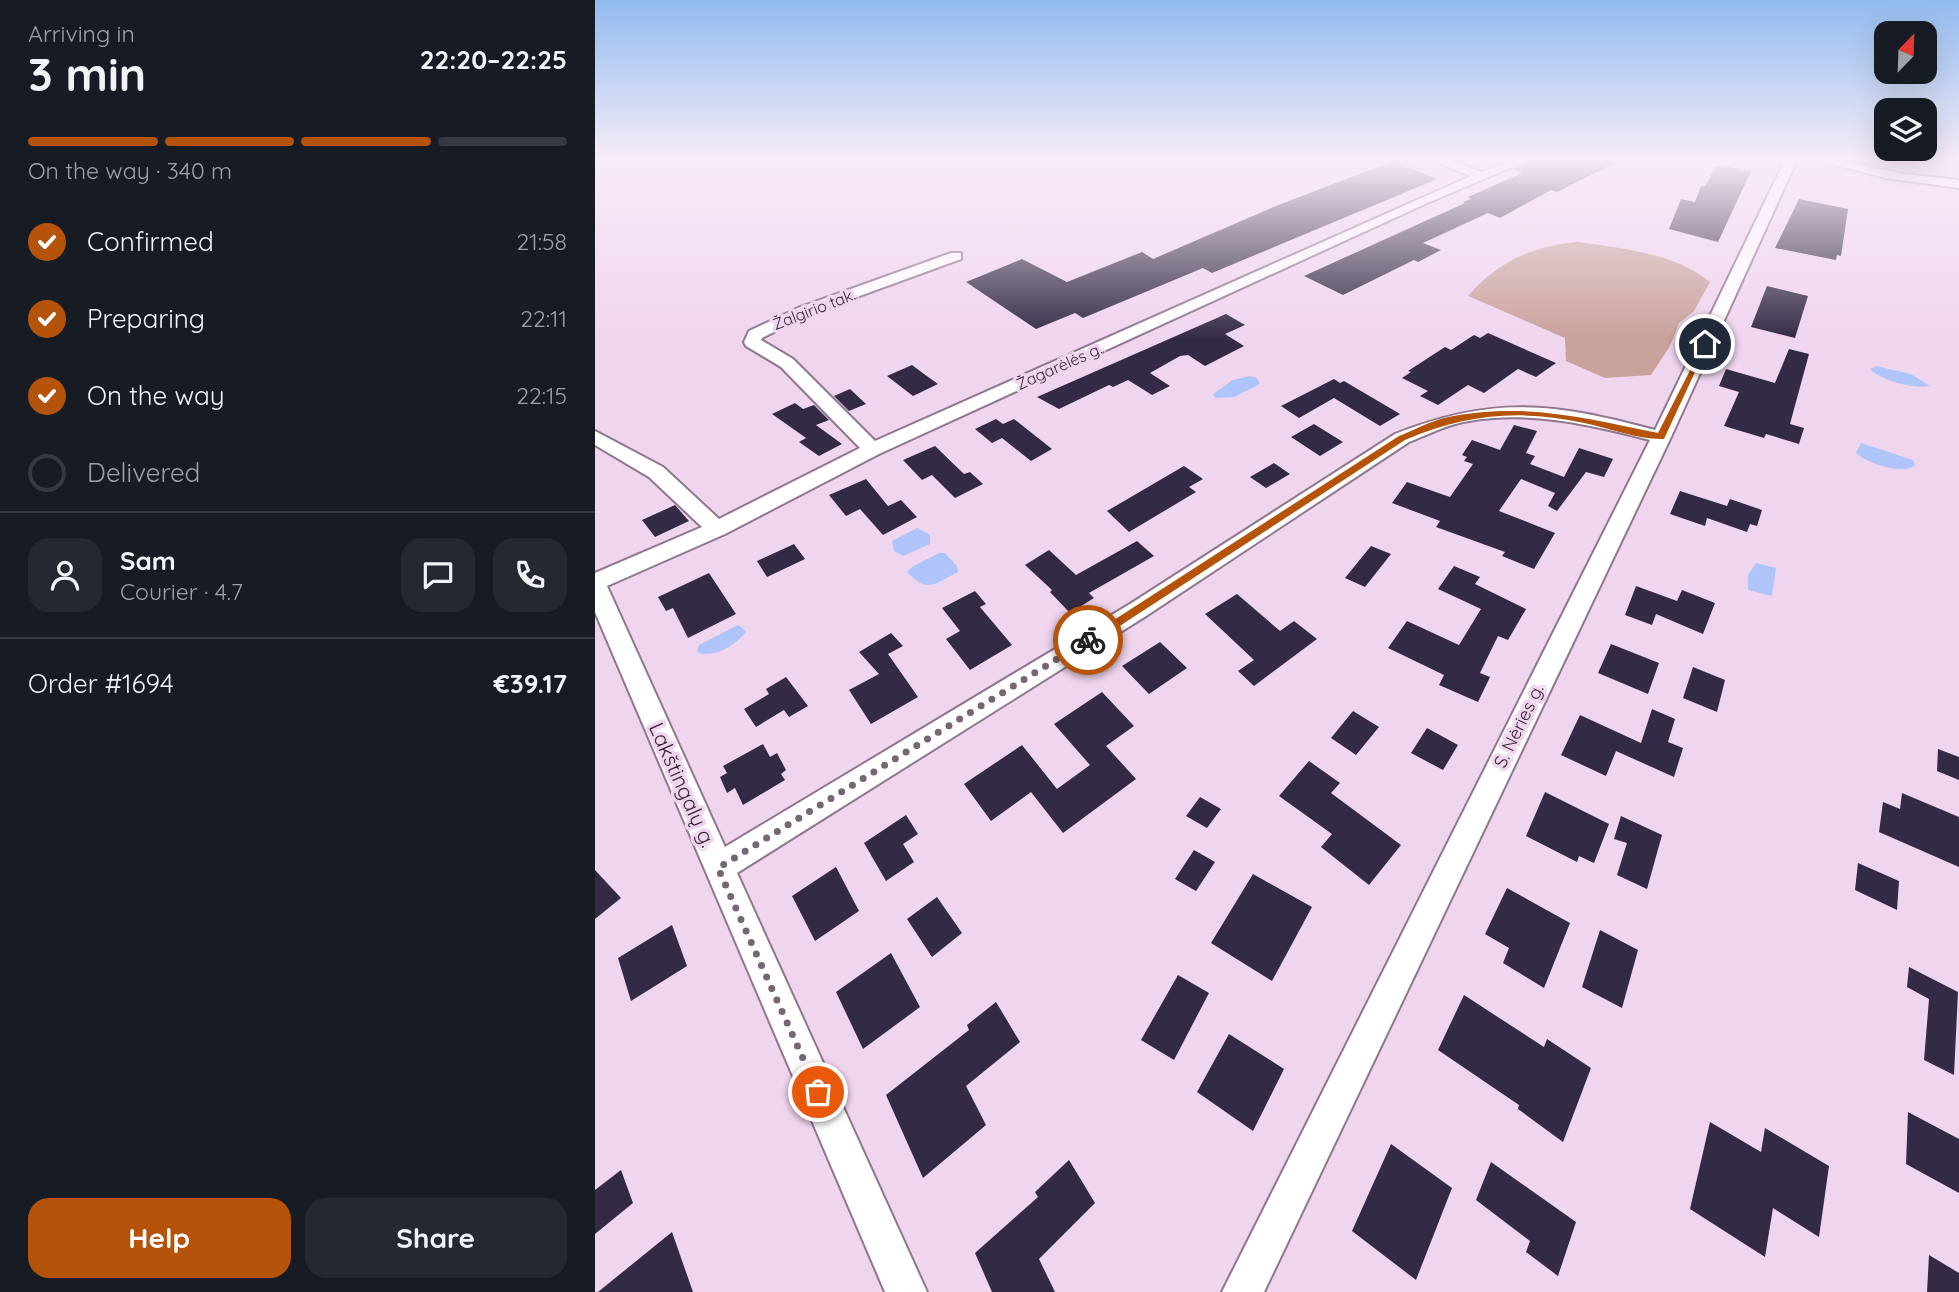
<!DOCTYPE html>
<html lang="en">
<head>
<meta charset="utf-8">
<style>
	body { margin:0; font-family:Quicksand,sans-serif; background:#242831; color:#f1f3f6; height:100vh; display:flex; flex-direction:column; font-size:26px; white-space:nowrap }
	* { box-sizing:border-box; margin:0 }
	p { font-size:23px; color:#9ea1a6 }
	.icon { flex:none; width:38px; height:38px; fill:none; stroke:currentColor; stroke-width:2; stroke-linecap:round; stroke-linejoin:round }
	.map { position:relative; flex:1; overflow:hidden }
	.details { display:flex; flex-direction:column; background:#171b24; width:595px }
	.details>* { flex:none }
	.needle { width:46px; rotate:23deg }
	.buttons { position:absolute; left:1279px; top:21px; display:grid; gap:14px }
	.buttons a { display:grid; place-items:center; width:63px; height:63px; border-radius:14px; background:#171b24; box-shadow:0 7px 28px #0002; font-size:35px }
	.pin { position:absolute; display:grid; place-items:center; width:60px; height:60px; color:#fff; margin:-30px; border:4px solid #fff; border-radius:50%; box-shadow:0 2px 7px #0007 }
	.courier { position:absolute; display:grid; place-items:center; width:70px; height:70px; margin:-35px; border:5px solid #b45309; border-radius:50%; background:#fff; color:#222; box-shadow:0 2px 9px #0007 }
	.head em { font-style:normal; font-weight:800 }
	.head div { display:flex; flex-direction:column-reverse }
	.head { display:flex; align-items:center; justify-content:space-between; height:119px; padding:0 28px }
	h1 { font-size:46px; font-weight:800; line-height:52px }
	.bar { display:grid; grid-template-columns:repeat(4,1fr); gap:10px 7px; align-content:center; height:84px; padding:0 28px }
	.bar i { height:9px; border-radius:5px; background:#363941 }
	.bar .selected { background:#b45309 }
	.bar p { grid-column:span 4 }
	.line { display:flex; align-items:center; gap:18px; padding:0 28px; border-top:2px solid #363941 }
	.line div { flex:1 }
	.round { display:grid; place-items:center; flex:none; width:74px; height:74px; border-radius:21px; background:#242831 }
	ol { padding:0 28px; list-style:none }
	li { display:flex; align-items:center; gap:21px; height:77px }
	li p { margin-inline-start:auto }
	li .icon { padding:7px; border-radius:50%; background:#b45309; color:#fff; stroke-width:4 }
	li:last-child { color:#9ea1a6 }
	li i { width:38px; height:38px; border:4px solid #363941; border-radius:50% }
	.button { display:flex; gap:14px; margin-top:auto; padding:14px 28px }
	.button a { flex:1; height:80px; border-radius:21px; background:#b45309; color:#fff; font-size:28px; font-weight:800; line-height:80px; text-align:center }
	.button a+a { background:#242831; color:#f1f3f6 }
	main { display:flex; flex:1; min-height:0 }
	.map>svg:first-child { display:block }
	.green { fill:#c9a29c }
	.water { fill:#afc5f9 }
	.building { fill:#332b45 }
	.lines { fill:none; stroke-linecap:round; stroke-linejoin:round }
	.street-casing { stroke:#8f778e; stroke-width:4 }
	.street { fill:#fff; fill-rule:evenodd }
	.route { fill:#b45309 }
	.done { stroke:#766575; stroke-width:7; stroke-dasharray:0 12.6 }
	.labels { text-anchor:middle; stroke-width:7; stroke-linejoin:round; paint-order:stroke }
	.far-street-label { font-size:16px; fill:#342933; stroke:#f0d5ef }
	.street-label { font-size:18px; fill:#342933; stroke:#f0d5ef }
	.near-street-label { font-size:21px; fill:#342933; stroke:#f0d5ef }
</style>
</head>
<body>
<main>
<section class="details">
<div class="head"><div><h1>3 min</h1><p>Arriving in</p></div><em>22:20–22:25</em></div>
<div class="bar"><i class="selected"></i><i class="selected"></i><i class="selected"></i><i></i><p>On the way · 340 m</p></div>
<ol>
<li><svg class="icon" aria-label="check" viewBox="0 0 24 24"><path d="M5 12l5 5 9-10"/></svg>Confirmed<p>21:58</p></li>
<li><svg class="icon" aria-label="check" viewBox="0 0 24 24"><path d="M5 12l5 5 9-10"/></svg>Preparing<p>22:11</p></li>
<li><svg class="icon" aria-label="check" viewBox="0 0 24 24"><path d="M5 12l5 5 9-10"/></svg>On the way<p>22:15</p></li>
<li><i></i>Delivered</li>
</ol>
<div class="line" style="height:126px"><a class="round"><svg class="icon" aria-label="person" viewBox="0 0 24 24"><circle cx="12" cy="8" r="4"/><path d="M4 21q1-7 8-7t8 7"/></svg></a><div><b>Sam</b><p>Courier · 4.7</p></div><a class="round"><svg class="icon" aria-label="chat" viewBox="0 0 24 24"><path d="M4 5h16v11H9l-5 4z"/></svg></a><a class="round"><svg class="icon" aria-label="phone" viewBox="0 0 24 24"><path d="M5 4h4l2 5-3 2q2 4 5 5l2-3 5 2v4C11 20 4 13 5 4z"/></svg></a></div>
<div class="line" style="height:91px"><div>Order #1694</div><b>€39.17</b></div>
<div class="button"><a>Help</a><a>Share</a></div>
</section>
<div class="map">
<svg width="1364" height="1292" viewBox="0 0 1364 1292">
	<rect width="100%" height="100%" fill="#f0d5ef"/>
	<path class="green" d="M982 242C1026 248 1080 253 1115 282L1099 311 1084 323 1075 346 1056 375 1010 378 971 361 970 338 873 296C902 262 938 246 982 242Z"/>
	<path class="water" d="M1281 366 1316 374 1335 386C1318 389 1287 381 1275 369Z
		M654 376 662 378 665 384 639 397 620 398 618 394 638 380Z
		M1266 443 1318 460 1320 465C1309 476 1271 463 1261 453Z
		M322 528 335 535V544L308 556 299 551 297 541Z
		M344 553H350L362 566 363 572C339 584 333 594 312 572L317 567Z
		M1161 563 1181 568 1177 596 1153 590V575Z
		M143 625 151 631C142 645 118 659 102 652L104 645Z"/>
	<path class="building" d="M940 158H1030L962 192 956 190 905 218 893 213 828 243 846 250 823 262 819 260 748 295 709 276 870 203 868 202 876 199 873 197 927 173 918 169Z
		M798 161 842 179 617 273 608 268 488 318 480 313 441 329 371 282 427 259 472 282 547 252 558 259 681 206Z
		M1128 166 1156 171 1123 242 1074 229 1086 199 1100 202 1106 186H1110L1121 167Z
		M1204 199 1253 209 1246 256 1242 255 1241 260 1180 248Z
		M1172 286 1213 296 1200 338 1156 327Z
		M631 314 650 325 630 334 649 346 610 366 593 355 585 356 555 373 575 386 557 395 533 380 518 387 514 385 464 409 442 397Z
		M893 333 961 363 941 377 923 369 889 393 873 385 843 405 825 396 833 391 807 378 816 372 813 371 850 347 856 350 879 335 885 338Z
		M1194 349 1214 354 1195 424 1209 428 1204 444 1171 434 1169 438 1129 426 1144 392 1124 386 1131 369 1180 383Z
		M317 365 329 374 343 384 318 396 292 376Z
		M739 379 745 383 749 381 805 414 785 426 739 398 704 418 686 406Z
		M255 389 271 404 254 411 239 396Z
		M200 403 208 409 219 405 234 420 221 425 247 444 224 456 204 442 211 438 177 414Z
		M401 419 408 424 419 419 457 449 436 461 407 438 397 443 380 429Z
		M719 424 748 442 725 456 696 437Z
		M919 425 942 431 931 453 940 456 935 464 969 477 984 448 1018 459 1009 477 991 472 962 511 953 506 960 493 926 479 904 511 960 533 939 569 907 556 910 552 841 527 845 521 797 503 812 482 855 497 878 464 869 461 872 457 867 455 877 440 905 450Z
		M340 446 369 474 375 472 388 484 360 498 337 475 327 480 308 460Z
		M679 463 695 474 671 488 655 477Z
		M589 466 608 479 594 487 601 492 534 532 512 511Z
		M271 479 293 506 306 500 322 517 288 535 265 509 251 516 234 495Z
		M1085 491 1132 506 1135 499 1167 510 1162 526 1155 524 1152 532 1112 518 1110 526 1075 514Z
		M80 505 94 521 60 537 47 520Z
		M542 541 559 556 494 593 499 598 475 613 455 592 457 590 430 565 454 550 481 575Z
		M199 544 210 559 172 577 162 561Z
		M776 546 796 554 770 587 750 578Z
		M859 566 885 577 880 584 931 609 913 640 903 636 885 673 895 677 883 702 844 685 849 675 793 648 812 621 864 645 886 609 843 589Z
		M114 573 141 614 93 638 78 608 71 611 63 597Z
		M1041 586 1082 601 1087 590 1120 603 1108 634 1061 614 1057 625 1030 615Z
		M380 591 391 604 385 607 417 645 375 670 351 639 365 631 347 608Z
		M642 594 685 631 699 621 722 639 659 686 643 671 659 660 610 614Z
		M296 633 308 646 293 654 323 697 276 724 254 690 284 674 264 652Z
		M565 642 592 668 554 694 527 666Z
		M1016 644 1064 663 1053 694 1003 673Z
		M1098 667 1130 680 1122 712 1088 698Z
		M191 677 213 706 194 717 189 710 161 727 149 709 174 694 171 689Z
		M507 692 539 726 511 746 541 779 468 833 436 792 396 821 369 784 427 745 462 789 495 765 459 724Z
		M1057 709 1080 719 1073 742 1088 748 1079 777 1021 751 1011 776 966 755 985 715 1046 743Z
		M758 711 784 727 761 755 736 738Z
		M832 728 863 745 848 770 816 753Z
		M168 744 175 757 182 753 191 770 186 774 190 780 148 805 140 788 132 793 125 777 132 773 128 766Z
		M1343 749 1364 757V780L1342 771Z
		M714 761 745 783 736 793 806 845 774 885 726 847 737 834 684 796Z
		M950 792 1014 824 999 863 984 856 982 862 931 836Z
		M1307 793 1364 817V867L1284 832 1288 802 1305 809Z
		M605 797 626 809 612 828 591 816Z
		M311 815 323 834 308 844 319 862 291 881 269 843Z
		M1026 816 1067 835 1052 889 1022 875 1032 843 1019 839Z
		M599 850 620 862 601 891 580 879Z
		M1263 863 1304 881 1302 910 1260 890Z
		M241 867 264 911 220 941 197 896Z
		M0 870 26 898 0 919Z
		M658 874 717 907 677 981 616 943Z
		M912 888 975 923 949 988 908 963 914 948 890 934Z
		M342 897 367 933 337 957 312 919Z
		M77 925 92 966 36 1001 23 958Z
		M1005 930 1043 950 1027 1008 987 987Z
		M296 953 325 1007 268 1049 241 992Z
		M1314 967 1363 992 1359 1075 1329 1060 1334 999 1312 987Z
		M583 975 614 993 579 1060 546 1040Z
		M869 995 949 1047 952 1039 996 1068 968 1142 923 1109 924 1105 843 1050Z
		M401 1002 425 1042 371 1086 391 1125 328 1178 291 1095 374 1030 372 1025Z
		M634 1034 689 1069 658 1131 602 1092Z
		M1313 1112 1364 1139V1193L1311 1164Z
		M1115 1122 1166 1152 1170 1128 1234 1166 1224 1237 1178 1208 1170 1257 1095 1209Z
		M796 1144 857 1188 821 1280 757 1231Z
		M474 1160 500 1203 444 1259 460 1292H397L380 1253 443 1197 440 1192Z
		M896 1162 981 1222 963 1276 931 1252 935 1241 881 1200Z
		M26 1170 38 1203 0 1234V1190Z
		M77 1232 98 1292H3Z
		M1334 1255 1364 1273V1292H1332Z"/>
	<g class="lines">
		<defs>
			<path id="street" d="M831 158H847L887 172 922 158H938L830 204 284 454 130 534 12 586 130 847 535 604 800 434C899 395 959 403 1060 430L1191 158H1203L1076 437 669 1292H627L1055 440C997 425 935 410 874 421 853 424 834 434 814 442L551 616 142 873 332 1292H290L0 612V573L107 527 54 477 0 445V431L68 467 124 519 265 448 186 367 151 346 149 342 154 331 203 308 356 253H366V259L215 314 167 338 166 340 198 359 280 441 876 176Z
				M1213 158H1232L1309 174 1364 180V188L1291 178Z"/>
		</defs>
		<use href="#street" class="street-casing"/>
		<use href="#street" class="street"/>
	</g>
	<linearGradient id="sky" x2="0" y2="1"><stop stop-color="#91bbef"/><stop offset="0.47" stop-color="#f8ecf8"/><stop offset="1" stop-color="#f8ecf8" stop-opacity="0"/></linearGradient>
	<rect width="1364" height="339" fill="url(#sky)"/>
	<path class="route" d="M1110 341 1113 344 1069 439C1044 440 1014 428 989 423 924 409 872 414 810 440L497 644H489L488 640 804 436C819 430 834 422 849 418 924 401 990 418 1063 433Z"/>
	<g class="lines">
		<path class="done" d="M223 1092 123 868 493 640"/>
	</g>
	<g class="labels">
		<g class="far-street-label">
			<text transform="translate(219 309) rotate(-21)" y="6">Žalgirio tak.</text>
			<text transform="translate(464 366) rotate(-24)" y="6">Žagarėlės g.</text>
		</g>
		<g class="street-label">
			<text transform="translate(924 726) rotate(-64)" y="6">S. Nėries g.</text>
		</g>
		<g class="near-street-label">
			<text transform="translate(87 785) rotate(66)" y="7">Lakštingalų g.</text>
		</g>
	</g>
</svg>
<div class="buttons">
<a><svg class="needle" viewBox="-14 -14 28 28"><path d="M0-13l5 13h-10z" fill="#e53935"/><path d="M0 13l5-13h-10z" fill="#9ea1a6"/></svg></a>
<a><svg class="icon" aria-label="layers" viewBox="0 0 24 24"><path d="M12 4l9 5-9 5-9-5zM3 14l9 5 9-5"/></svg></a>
</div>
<div class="pin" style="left:223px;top:1092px;background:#ea580c"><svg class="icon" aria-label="bag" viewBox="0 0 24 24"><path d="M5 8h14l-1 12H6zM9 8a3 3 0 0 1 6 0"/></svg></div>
<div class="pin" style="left:1110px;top:344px;background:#1f2937"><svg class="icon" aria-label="home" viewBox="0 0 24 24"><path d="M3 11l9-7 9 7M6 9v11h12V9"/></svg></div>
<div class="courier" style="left:493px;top:640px"><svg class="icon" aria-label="bike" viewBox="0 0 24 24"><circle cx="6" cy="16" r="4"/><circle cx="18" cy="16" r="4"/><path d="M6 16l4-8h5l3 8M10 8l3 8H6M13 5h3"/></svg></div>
</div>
</main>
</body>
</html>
